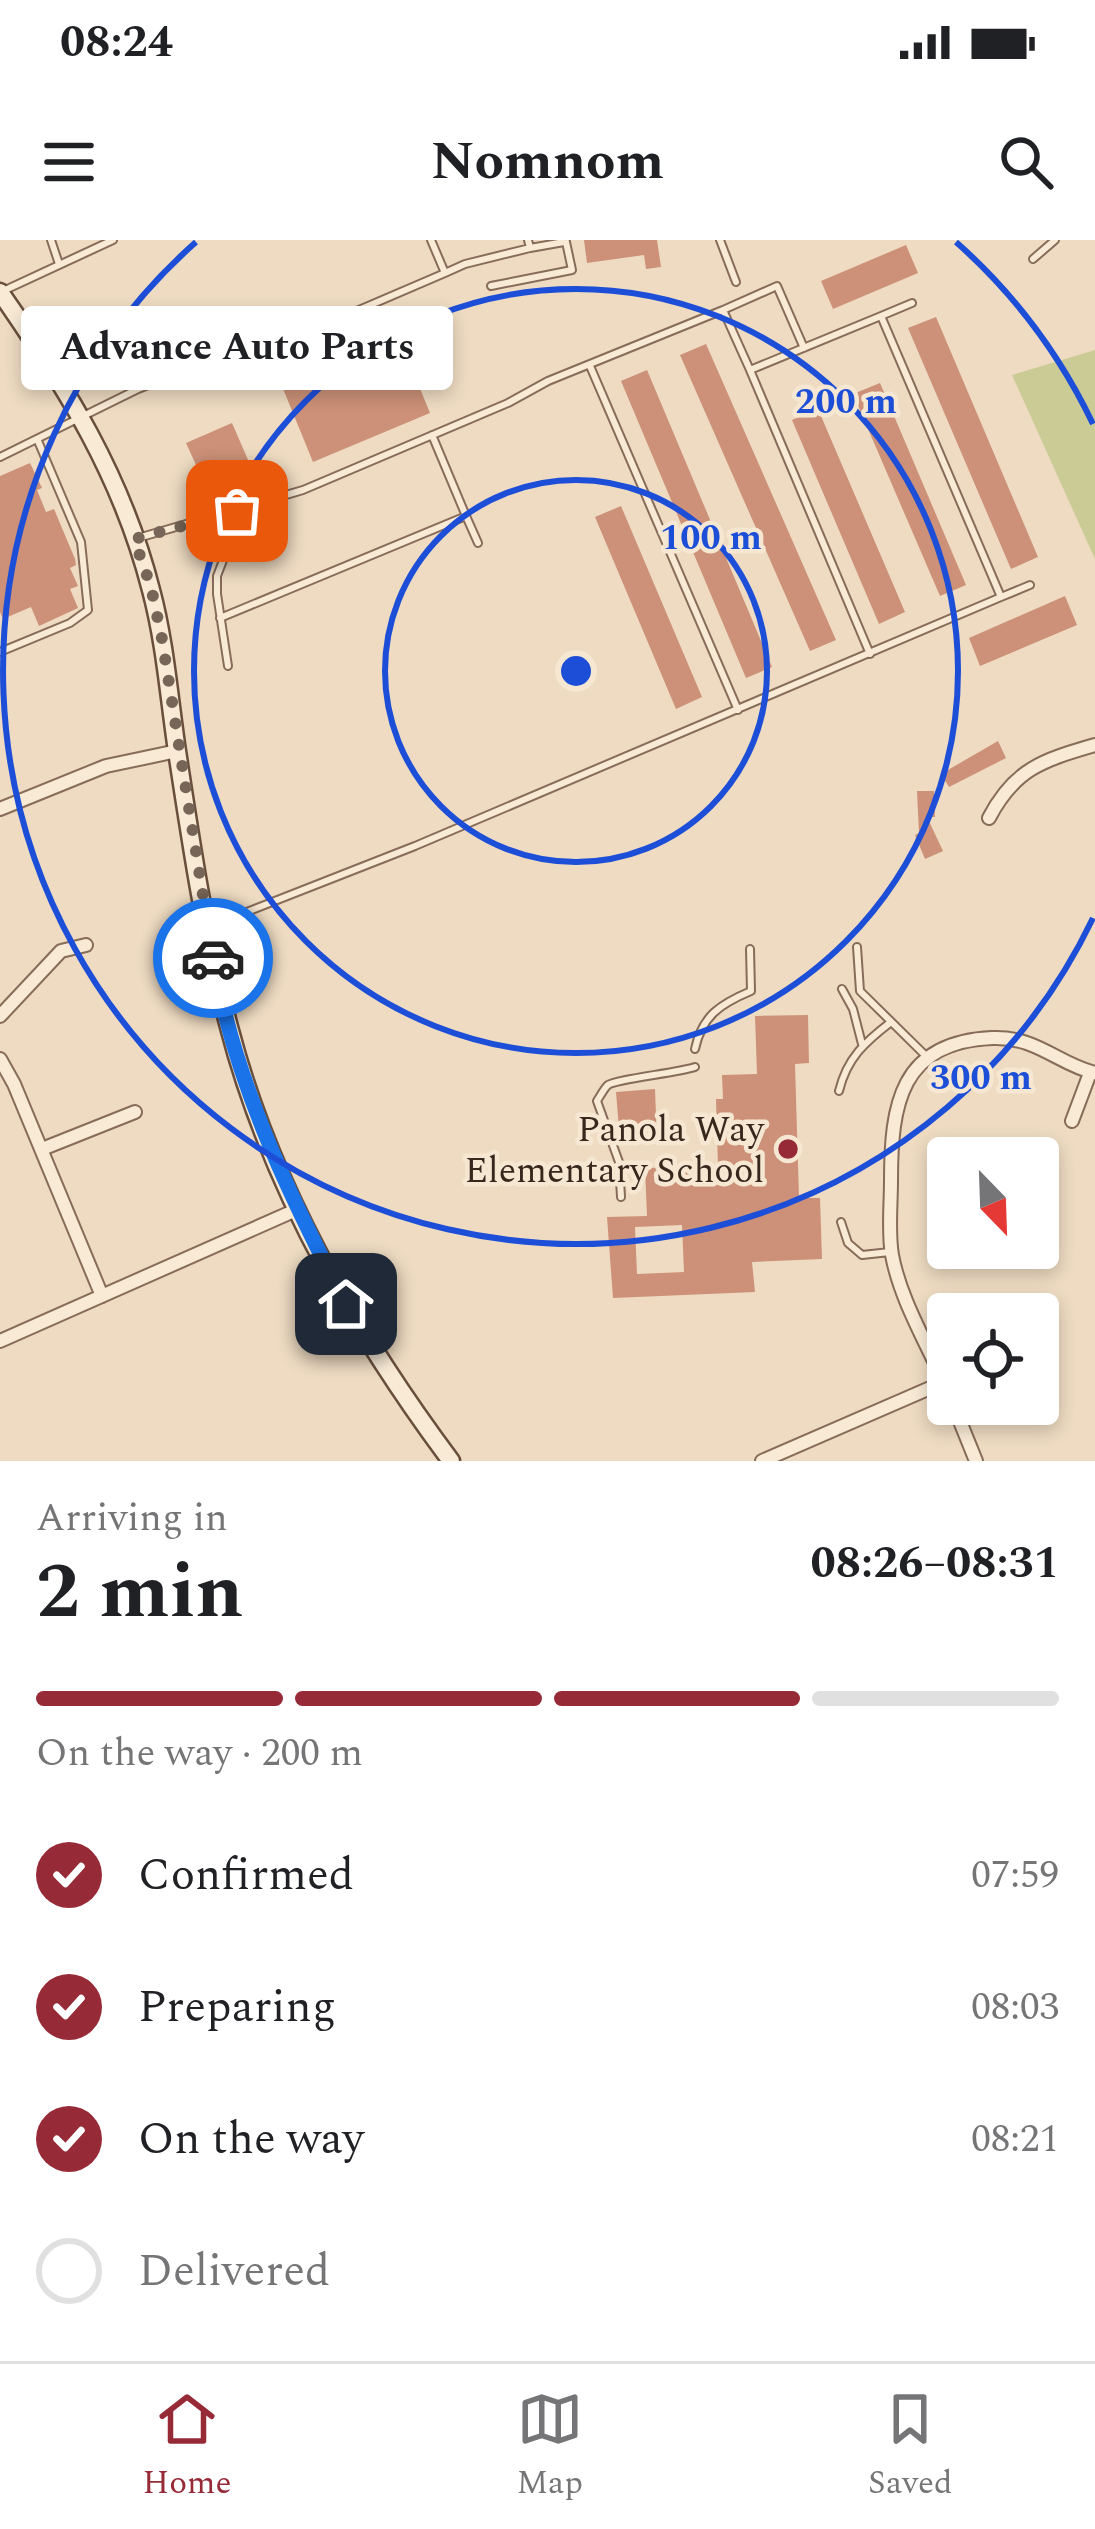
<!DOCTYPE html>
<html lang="en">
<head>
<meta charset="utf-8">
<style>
	body { margin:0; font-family:Spectral,serif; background:#f2f2f2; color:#202124; height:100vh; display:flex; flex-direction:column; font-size:45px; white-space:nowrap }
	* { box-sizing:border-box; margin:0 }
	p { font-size:39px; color:#757577 }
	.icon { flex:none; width:66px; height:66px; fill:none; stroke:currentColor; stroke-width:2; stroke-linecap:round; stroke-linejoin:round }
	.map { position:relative; height:1221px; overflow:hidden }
	.drawer { display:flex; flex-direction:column; background:#fff; flex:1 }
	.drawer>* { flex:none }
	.needle { width:78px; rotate:157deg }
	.buttons { position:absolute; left:927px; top:897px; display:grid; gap:24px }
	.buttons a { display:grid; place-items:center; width:132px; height:132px; border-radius:12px; background:#fff; box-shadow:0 6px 18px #0003; font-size:60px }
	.pin { position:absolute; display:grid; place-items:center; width:102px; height:102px; color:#fff; margin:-51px; border-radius:24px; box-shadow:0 6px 18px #0006 }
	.courier { position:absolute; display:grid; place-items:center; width:120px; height:120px; margin:-60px; border:9px solid #1a73e8; border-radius:50%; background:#fff; color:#222; box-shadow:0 3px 15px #0007 }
	.bubble { position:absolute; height:84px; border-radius:12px; background:#fff; box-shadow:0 6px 18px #0003; font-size:39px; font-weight:700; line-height:84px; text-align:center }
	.head em { font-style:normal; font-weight:700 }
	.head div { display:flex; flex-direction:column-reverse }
	.head { display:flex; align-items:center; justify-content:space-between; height:204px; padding:0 36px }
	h1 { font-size:78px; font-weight:700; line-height:90px }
	.bar { display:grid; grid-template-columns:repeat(4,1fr); gap:18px 12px; align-content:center; height:144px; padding:0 36px }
	.bar i { height:15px; border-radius:9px; background:#e0e0e0 }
	.bar .selected { background:#962a37 }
	.bar p { grid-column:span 4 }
	ol { padding:0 36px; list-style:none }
	li { display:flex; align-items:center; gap:36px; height:132px }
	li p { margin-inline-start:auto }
	li .icon { padding:12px; border-radius:50%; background:#962a37; color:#fff; stroke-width:4 }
	li:last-child { color:#757577 }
	li i { width:66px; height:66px; border:6px solid #e0e0e0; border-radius:50% }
	.status { display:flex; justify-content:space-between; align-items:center; height:84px; padding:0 60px; background:#fff; direction:ltr }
	.status svg { height:33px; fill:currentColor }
	header { display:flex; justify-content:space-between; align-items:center; height:156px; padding:0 36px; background:#fff; font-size:54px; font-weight:700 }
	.tabs { display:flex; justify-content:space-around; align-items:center; height:168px; border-top:3px solid #e0e0e0; background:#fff; font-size:33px; color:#757577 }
	.tabs a { display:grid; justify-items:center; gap:6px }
	.tabs .selected { color:#962a37 }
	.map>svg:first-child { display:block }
	.green { fill:#cbcb96 }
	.building { fill:#cc9178; fill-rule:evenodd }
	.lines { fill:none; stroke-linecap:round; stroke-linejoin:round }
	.lane-casing { stroke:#876c59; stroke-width:10 }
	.street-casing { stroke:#876c59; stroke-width:16 }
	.secondary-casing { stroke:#694e3c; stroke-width:21 }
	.lane { stroke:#f8ead5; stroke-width:6 }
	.street { stroke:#f8ead5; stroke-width:12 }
	.secondary { stroke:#f8ead5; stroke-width:16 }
	.done { stroke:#776657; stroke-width:12; stroke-dasharray:0 21.6 }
	.route { stroke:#1a73e8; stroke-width:15 }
	.ring { fill:none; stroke:#1d4ed8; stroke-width:6 }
	.poi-dot { fill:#962a37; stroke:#f5e7d1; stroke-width:4.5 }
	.labels { text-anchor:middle; stroke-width:9; stroke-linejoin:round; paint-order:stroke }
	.poi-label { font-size:36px; fill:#37271d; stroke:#f5e7d1; text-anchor:end }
	.centre { fill:#1d4ed8; stroke:#f5e7d1; stroke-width:6 }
	.ring-label { font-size:36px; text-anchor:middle; font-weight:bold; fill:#1d4ed8; stroke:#f5e7d1; stroke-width:9; stroke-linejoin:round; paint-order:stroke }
</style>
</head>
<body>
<div class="status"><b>08:24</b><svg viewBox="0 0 49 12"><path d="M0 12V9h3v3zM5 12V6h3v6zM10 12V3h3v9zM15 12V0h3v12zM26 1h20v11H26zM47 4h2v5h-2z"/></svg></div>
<header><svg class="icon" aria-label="menu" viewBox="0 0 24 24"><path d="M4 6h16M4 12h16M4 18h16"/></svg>Nomnom<svg class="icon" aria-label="search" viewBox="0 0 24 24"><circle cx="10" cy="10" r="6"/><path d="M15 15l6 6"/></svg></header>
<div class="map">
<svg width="1095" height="1221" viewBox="0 0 1095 1221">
	<rect width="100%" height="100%" fill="#eedbc2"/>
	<path class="green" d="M1095 110V319L1012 135Z"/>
	<path class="building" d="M584 0H657L661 27 646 29 644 15 587 23Z
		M906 5 918 33 833 69 821 41Z
		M936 77 1038 317 1011 329 908 88Z
		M394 85 430 173 313 222 277 134Z
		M706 104 836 400 810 411 680 115Z
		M647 130 772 427 746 438 621 141Z
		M880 143 966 345 940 356 853 154Z
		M818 169 905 372 879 384 792 180Z
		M232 183 252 229 207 249 186 203Z
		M30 223 42 248 37 250 46 272 54 269 75 319 76 325 70 328 78 346 70 349 78 368 39 386 31 367 3 379 0 372V236Z
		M621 266 702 457 676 469 595 277Z
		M1065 356 1077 385 980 426 969 398Z
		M998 501 1006 518 949 547 941 534Z
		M917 551H934L935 577H927L943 611 925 619 915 595 919 593Z
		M808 775 809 823 795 824 799 958H820L822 1019 752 1022 755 1052 613 1058 607 977 647 976 645 928 718 926 716 859H723L722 835 757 834 755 776ZM682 985 684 1032 637 1034 635 987Z
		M655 849 657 901H620L616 852Z"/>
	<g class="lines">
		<defs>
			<path id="lane" d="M51 0 59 24
				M528 0 530 8 564 2
				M720 0 736 42
				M1033 19 1055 0
				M445 33 465 24 530 8
				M491 46 572 30 566 2
				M3 51 113 0
				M723 70 777 46 804 108
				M881 76 912 63
				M590 126 738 470
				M750 130 870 414
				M0 217 138 149 201 124 247 118 445 33 431 0
				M222 275 227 310 217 336V354L228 426
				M466 276 478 303
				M138 298 303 250 508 163 548 141 723 70 750 130 881 76 1001 357 415 606 211 686
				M1001 357 1030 345
				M220 378 466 276 432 195
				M0 412 70 383 88 370 81 302 38 201
				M857 707 860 751 927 817
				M842 749 853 769 862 804
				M695 809C702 776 720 764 751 751L750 709
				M839 851C847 818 865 802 891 782
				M621 957 619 922 597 861C599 858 605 847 608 845 616 839 677 833 695 827
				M841 982 848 1003 862 1015 890 1012"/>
			<path id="street" d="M0 569 106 526 177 511
				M989 578C1015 528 1044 520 1095 505
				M0 776 61 711 86 705
				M0 819 14 844 102 1056
				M1072 881 1090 833
				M42 909 135 872
				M0 1101 296 970
				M948 1152C930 1108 901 1063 892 1015 888 992 891 965 891 941 891 865 900 802 992 798 1036 796 1058 824 1095 833
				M953 1164 976 1221
				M762 1221 944 1142"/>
			<path id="secondary" d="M0 52C66 147 122 236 151 350 165 402 169 457 177 511 191 603 205 697 229 787 270 945 354 1091 451 1221"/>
		</defs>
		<use href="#lane" class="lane-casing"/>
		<use href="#street" class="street-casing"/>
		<use href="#secondary" class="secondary-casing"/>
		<use href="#lane" class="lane"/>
		<use href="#street" class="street"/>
		<use href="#secondary" class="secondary"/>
	</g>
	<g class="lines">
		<path class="done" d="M213 718 162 399 151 347 134 299 237 271"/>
		<path class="route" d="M213 718C234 841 289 955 346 1064"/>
	</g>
	<g class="ring">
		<circle cx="576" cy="431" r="191"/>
		<circle cx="576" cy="431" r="382"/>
		<path d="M1093 678A573 573 0 1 1 196 2M956 2A573 573 0 0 1 1093 184"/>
	</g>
	<circle class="poi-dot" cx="788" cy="909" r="12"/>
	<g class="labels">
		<g class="poi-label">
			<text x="764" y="901">Panola Way<tspan x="764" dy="41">Elementary School</tspan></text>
		</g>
	</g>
	<circle cx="576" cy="431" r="18" class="centre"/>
	<g class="ring-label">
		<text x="846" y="173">200 m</text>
		<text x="711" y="309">100 m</text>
		<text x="981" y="849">300 m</text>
	</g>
</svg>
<div class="buttons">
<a><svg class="needle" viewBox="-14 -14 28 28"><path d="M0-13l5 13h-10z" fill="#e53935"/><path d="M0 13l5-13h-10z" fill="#757577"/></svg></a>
<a><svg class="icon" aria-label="locate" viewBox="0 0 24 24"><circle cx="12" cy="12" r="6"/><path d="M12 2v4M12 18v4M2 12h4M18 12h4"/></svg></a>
</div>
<div class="pin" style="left:237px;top:271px;background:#ea580c"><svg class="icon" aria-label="bag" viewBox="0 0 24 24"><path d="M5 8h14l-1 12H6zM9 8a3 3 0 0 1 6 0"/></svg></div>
<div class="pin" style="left:346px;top:1064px;background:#1f2937"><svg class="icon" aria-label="home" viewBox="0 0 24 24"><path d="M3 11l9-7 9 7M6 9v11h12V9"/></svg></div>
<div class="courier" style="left:213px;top:718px"><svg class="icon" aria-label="car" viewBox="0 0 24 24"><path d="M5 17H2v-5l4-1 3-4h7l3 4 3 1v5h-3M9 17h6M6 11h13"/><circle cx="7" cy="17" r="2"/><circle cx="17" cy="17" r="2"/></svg></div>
<div class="bubble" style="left:21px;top:66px;width:432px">Advance Auto Parts</div>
</div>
<section class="drawer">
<div class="head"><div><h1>2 min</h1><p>Arriving in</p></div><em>08:26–08:31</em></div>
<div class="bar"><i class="selected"></i><i class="selected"></i><i class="selected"></i><i></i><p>On the way · 200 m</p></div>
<ol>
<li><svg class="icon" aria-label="check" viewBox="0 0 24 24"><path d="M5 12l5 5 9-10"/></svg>Confirmed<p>07:59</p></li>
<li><svg class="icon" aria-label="check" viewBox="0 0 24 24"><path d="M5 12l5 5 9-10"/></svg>Preparing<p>08:03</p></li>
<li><svg class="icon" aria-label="check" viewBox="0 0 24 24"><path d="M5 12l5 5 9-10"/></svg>On the way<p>08:21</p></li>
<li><i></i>Delivered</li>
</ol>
</section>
<nav class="tabs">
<a class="selected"><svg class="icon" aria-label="home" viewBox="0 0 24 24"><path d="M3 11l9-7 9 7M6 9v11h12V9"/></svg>Home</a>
<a><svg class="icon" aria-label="map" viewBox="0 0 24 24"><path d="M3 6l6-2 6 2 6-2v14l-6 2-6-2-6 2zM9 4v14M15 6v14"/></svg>Map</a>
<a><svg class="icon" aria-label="saved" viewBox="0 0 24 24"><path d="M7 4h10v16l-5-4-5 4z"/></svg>Saved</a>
</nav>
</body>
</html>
